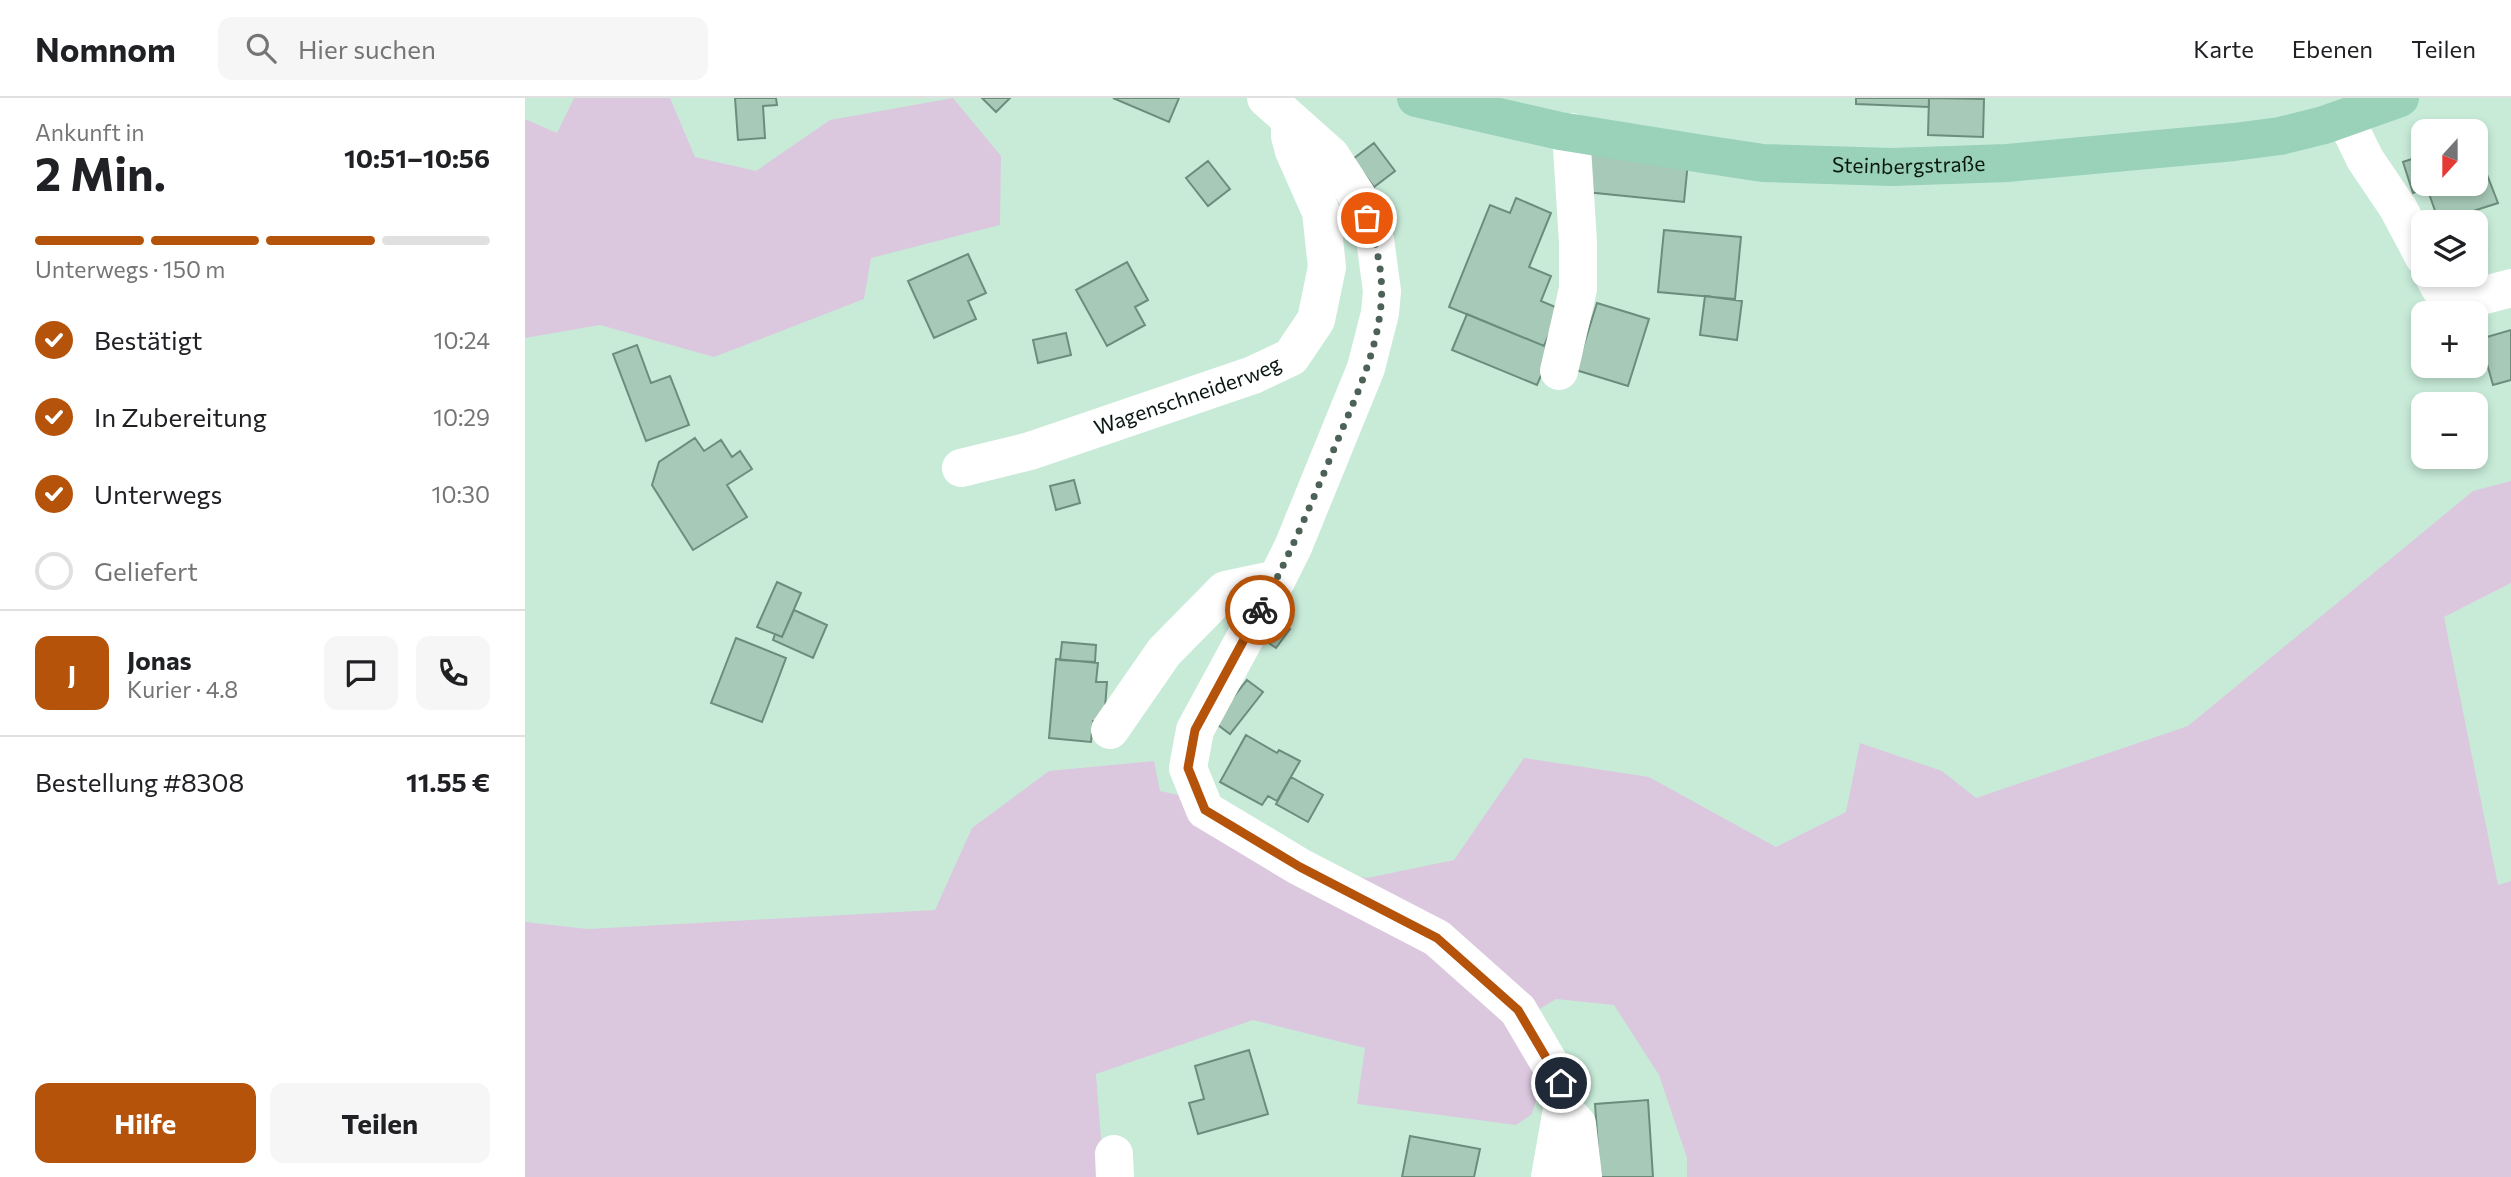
<!DOCTYPE html>
<html lang="de">
<head>
<meta charset="utf-8">
<style>
	body { margin:0; font-family:Commissioner,sans-serif; background:#f6f6f6; color:#202124; height:100vh; display:flex; flex-direction:column; font-size:26px; white-space:nowrap }
	* { box-sizing:border-box; margin:0 }
	p { font-size:23px; color:#757577 }
	.icon { flex:none; width:38px; height:38px; fill:none; stroke:currentColor; stroke-width:2; stroke-linecap:round; stroke-linejoin:round }
	.map { position:relative; flex:1; overflow:hidden }
	.details { display:flex; flex-direction:column; background:#fff; width:525px }
	.details>* { flex:none }
	.needle { width:46px; rotate:201deg }
	.tools { position:absolute; left:1886px; top:21px; display:grid; gap:14px }
	.tools a { display:grid; place-items:center; width:77px; height:77px; border-radius:14px; background:#fff; box-shadow:0 4px 10px #0003; font-size:35px }
	.pin { position:absolute; display:grid; place-items:center; width:60px; height:60px; color:#fff; margin:-30px; border:4px solid #fff; border-radius:50%; box-shadow:0 2px 7px #0007 }
	.courier { position:absolute; display:grid; place-items:center; width:70px; height:70px; margin:-35px; border:5px solid #b45309; border-radius:50%; background:#fff; color:#222; box-shadow:0 2px 9px #0007 }
	.headline em { font-style:normal; font-weight:700 }
	.headline div { display:flex; flex-direction:column-reverse }
	.headline { display:flex; align-items:center; justify-content:space-between; height:119px; padding:0 35px }
	h1 { font-size:46px; font-weight:700; line-height:52px }
	.bar { display:grid; grid-template-columns:repeat(4,1fr); gap:10px 7px; align-content:center; height:84px; padding:0 35px }
	.bar i { height:9px; border-radius:5px; background:#e0e0e0 }
	.bar .active { background:#b45309 }
	.bar p { grid-column:span 4 }
	.line { display:flex; align-items:center; gap:18px; padding:0 35px; border-top:2px solid #e0e0e0 }
	.line div { flex:1 }
	.round { display:grid; place-items:center; flex:none; width:74px; height:74px; border-radius:14px; background:#f6f6f6 }
	ol { padding:0 35px; list-style:none }
	li { display:flex; align-items:center; gap:21px; height:77px }
	li p { margin-inline-start:auto }
	li .icon { padding:7px; border-radius:50%; background:#b45309; color:#fff; stroke-width:4 }
	li:last-child { color:#757577 }
	li i { width:38px; height:38px; border:4px solid #e0e0e0; border-radius:50% }
	.button { display:flex; gap:14px; margin-top:auto; padding:14px 35px }
	.button a { flex:1; height:80px; border-radius:14px; background:#b45309; color:#fff; font-size:28px; font-weight:700; line-height:80px; text-align:center }
	.button a+a { background:#f6f6f6; color:#202124 }
	header { display:flex; align-items:center; gap:42px; box-sizing:border-box; height:98px; padding:0 35px; background:#fff; border-bottom:2px solid #e0e0e0 }
	header strong { font-size:33px }
	nav { display:flex; gap:38px; margin-inline-start:auto; font-size:24px }
	.search { width:490px; height:63px; background:#f6f6f6; display:flex; align-items:center; gap:18px; box-sizing:border-box; padding:0 24px; border-radius:14px; color:#757577; font-size:26px }
	main { display:flex; flex:1; min-height:0 }
	.map>svg:first-child { display:block }
	.green { fill:#dbc8df }
	.building { fill:#a7c9b7; stroke:#6d8d7c; stroke-width:2 }
	.lines { fill:none; stroke-linecap:round; stroke-linejoin:round }
	.minor { stroke:#fff; stroke-width:38 }
	.major { stroke:#99d2b8; stroke-width:38 }
	.done { stroke:#4d6257; stroke-width:7; stroke-dasharray:0 12.6 }
	.route { stroke:#b45309; stroke-width:9 }
	.labels { text-anchor:middle; stroke-width:5; stroke-linejoin:round; paint-order:stroke }
	.street-label { font-size:21px; fill:#0b1812; stroke:#fff }
</style>
</head>
<body>
<header>
<strong>Nomnom</strong>
<div class="search"><svg class="icon" aria-label="search" viewBox="0 0 24 24"><circle cx="10" cy="10" r="6"/><path d="M15 15l6 6"/></svg>Hier suchen</div>
<nav><a>Karte</a><a>Ebenen</a><a>Teilen</a></nav>
</header>
<main>
<section class="details">
<div class="headline"><div><h1>2 Min.</h1><p>Ankunft in</p></div><em>10:51–10:56</em></div>
<div class="bar"><i class="active"></i><i class="active"></i><i class="active"></i><i></i><p>Unterwegs · 150 m</p></div>
<ol>
<li><svg class="icon" aria-label="check" viewBox="0 0 24 24"><path d="M5 12l5 5 9-10"/></svg>Bestätigt<p>10:24</p></li>
<li><svg class="icon" aria-label="check" viewBox="0 0 24 24"><path d="M5 12l5 5 9-10"/></svg>In Zubereitung<p>10:29</p></li>
<li><svg class="icon" aria-label="check" viewBox="0 0 24 24"><path d="M5 12l5 5 9-10"/></svg>Unterwegs<p>10:30</p></li>
<li><i></i>Geliefert</li>
</ol>
<div class="line" style="height:126px"><b class="round" style="background:#b45309;color:#fff">J</b><div><b>Jonas</b><p>Kurier · 4.8</p></div><a class="round"><svg class="icon" aria-label="chat" viewBox="0 0 24 24"><path d="M4 5h16v11H9l-5 4z"/></svg></a><a class="round"><svg class="icon" aria-label="phone" viewBox="0 0 24 24"><path d="M5 4h4l2 5-3 2q2 4 5 5l2-3 5 2v4C11 20 4 13 5 4z"/></svg></a></div>
<div class="line" style="height:91px"><div>Bestellung #8308</div><b>11.55 €</b></div>
<div class="button"><a>Hilfe</a><a>Teilen</a></div>
</section>
<div class="map">
<svg width="1986" height="1079" viewBox="0 0 1986 1079">
	<rect width="100%" height="100%" fill="#c8ebd8"/>
	<path class="green" d="M49 0H145L170 59 231 73 305 22 428 0 476 58 475 127 346 160 339 201 189 259 75 227 0 240V21L32 35Z
		M1986 383V485L1919 519 1973 787 1986 783V1079H1162V1060L1134 977 1089 907 1031 901 984 930 1015 988 1007 1016 991 1027 832 1006 840 950 728 922 571 976 579 1079H0V824L63 831 410 812 447 730 524 673 629 663 635 693 690 705 817 775 842 780 929 762 999 660 1124 679 1251 749 1321 714 1335 645 1417 673 1451 700 1663 628 1948 393Z"/>
	<path class="building" d="M210 0H251L252 7 238 8 240 40 213 42Z
		M457 0H485L471 14Z
		M588 0H654L644 24Z
		M1331 0H1404V9L1331 6Z
		M1404 0 1459 1 1458 39 1403 37Z
		M849 45 870 73 849 89 828 61Z
		M1951 48 1973 105 1914 124 1902 90 1888 95 1878 64 1899 57V86H1951Z
		M1064 54 1163 64 1159 104 1061 94Z
		M683 63 705 91 683 108 661 80Z
		M991 100 1026 115 1004 169 1026 178 1016 203 1035 211 1019 248 924 209 965 107 985 115Z
		M1951 131 1962 151 1951 156Z
		M1139 132 1216 139 1210 201 1133 194Z
		M443 156 461 195 443 203 451 221 409 240 383 183Z
		M602 164 623 202 610 209 620 227 582 248 551 192Z
		M1180 198 1217 203 1212 242 1175 237Z
		M1072 205 1124 221 1103 288 1051 272Z
		M942 216 1019 248 1023 239 1031 242 1012 287 927 252Z
		M1986 232V282L1968 287 1955 241Z
		M541 235 546 257 513 265 508 242Z
		M112 247 126 285 145 278 164 327 121 343 88 256Z
		M170 340 179 353 196 342 207 359 215 353 227 371 202 387 222 419 168 452 127 387 134 364Z
		M549 382 555 405 531 412 525 388Z
		M252 484 276 495 257 539 232 529Z
		M269 512 302 527 288 560 248 542 250 536 257 539Z
		M749 520 765 531 751 550 735 539Z
		M211 540 261 560 237 624 186 605Z
		M537 544 571 547 570 564 535 562Z
		M531 561 573 565 571 584H582L579 623H568L566 644 524 640Z
		M722 582 738 594 705 636 689 624Z
		M721 637 752 655 754 652 775 663 752 703 743 698 737 707 695 684Z
		M766 679 798 697 783 724 751 706Z
		M724 952 743 1016 673 1036 664 1005 679 1001 670 968Z
		M1123 1002 1128 1079H1075L1070 1006Z
		M885 1038 955 1051 949 1079H877Z"/>
	<g class="lines">
		<g class="minor">
			<path d="M741 0 806 58 832 98 850 141 857 193 855 215 841 270 768 449 752 481 670 632 663 670 680 712 775 769 912 840 993 912 1036 985 1037 1011 1025 1079"/>
			<path d="M1820 20 1840 61 1873 110 1899 159"/>
			<path d="M1908 177 1915 190 1930 205 1986 190"/>
			<path d="M1034 273 1053 191V144L1046 34"/>
			<path id="s1" d="M436 370 505 353 728 277 766 259 791 222 802 169 796 114 769 53 765 38V22"/>
			<path d="M585 632 639 554 700 492 752 481"/>
			<path d="M1039 1012 1052 1026 1058 1079"/>
			<path d="M589 1056 590 1079"/>
		</g>
		<path class="major" id="s2" d="M891 0 1035 33 1178 56 1238 65 1367 69 1482 65 1709 44 1755 38 1799 27 1875 0"/>
	</g>
	<g class="lines">
		<path class="done" d="M735 512C764 460 786 406 809 351 827 307 849 263 855 215 860 183 853 150 842 120"/>
		<path class="route" d="M735 512 670 632 663 670 680 712 775 769 912 840 993 912 1036 985"/>
	</g>
	<g class="labels">
		<g class="street-label">
			<text dy="7" stroke="none"><textPath href="#s2" startOffset="499">Steinbergstraße</textPath></text>
			<text dy="7" stroke="none"><textPath href="#s1" startOffset="238">Wagenschneiderweg</textPath></text>
		</g>
	</g>
</svg>
<div class="tools">
<a><svg class="needle" viewBox="-14 -14 28 28"><path d="M0-13l5 13h-10z" fill="#e53935"/><path d="M0 13l5-13h-10z" fill="#757577"/></svg></a>
<a><svg class="icon" aria-label="layers" viewBox="0 0 24 24"><path d="M12 4l9 5-9 5-9-5zM3 14l9 5 9-5"/></svg></a>
<a>+</a>
<a>−</a>
</div>
<div class="pin" style="left:842px;top:120px;background:#ea580c"><svg class="icon" aria-label="bag" viewBox="0 0 24 24"><path d="M5 8h14l-1 12H6zM9 8a3 3 0 0 1 6 0"/></svg></div>
<div class="pin" style="left:1036px;top:985px;background:#1f2937"><svg class="icon" aria-label="home" viewBox="0 0 24 24"><path d="M3 11l9-7 9 7M6 9v11h12V9"/></svg></div>
<div class="courier" style="left:735px;top:512px"><svg class="icon" aria-label="bike" viewBox="0 0 24 24"><circle cx="6" cy="16" r="4"/><circle cx="18" cy="16" r="4"/><path d="M6 16l4-8h5l3 8M10 8l3 8H6M13 5h3"/></svg></div>
</div>
</main>
</body>
</html>
